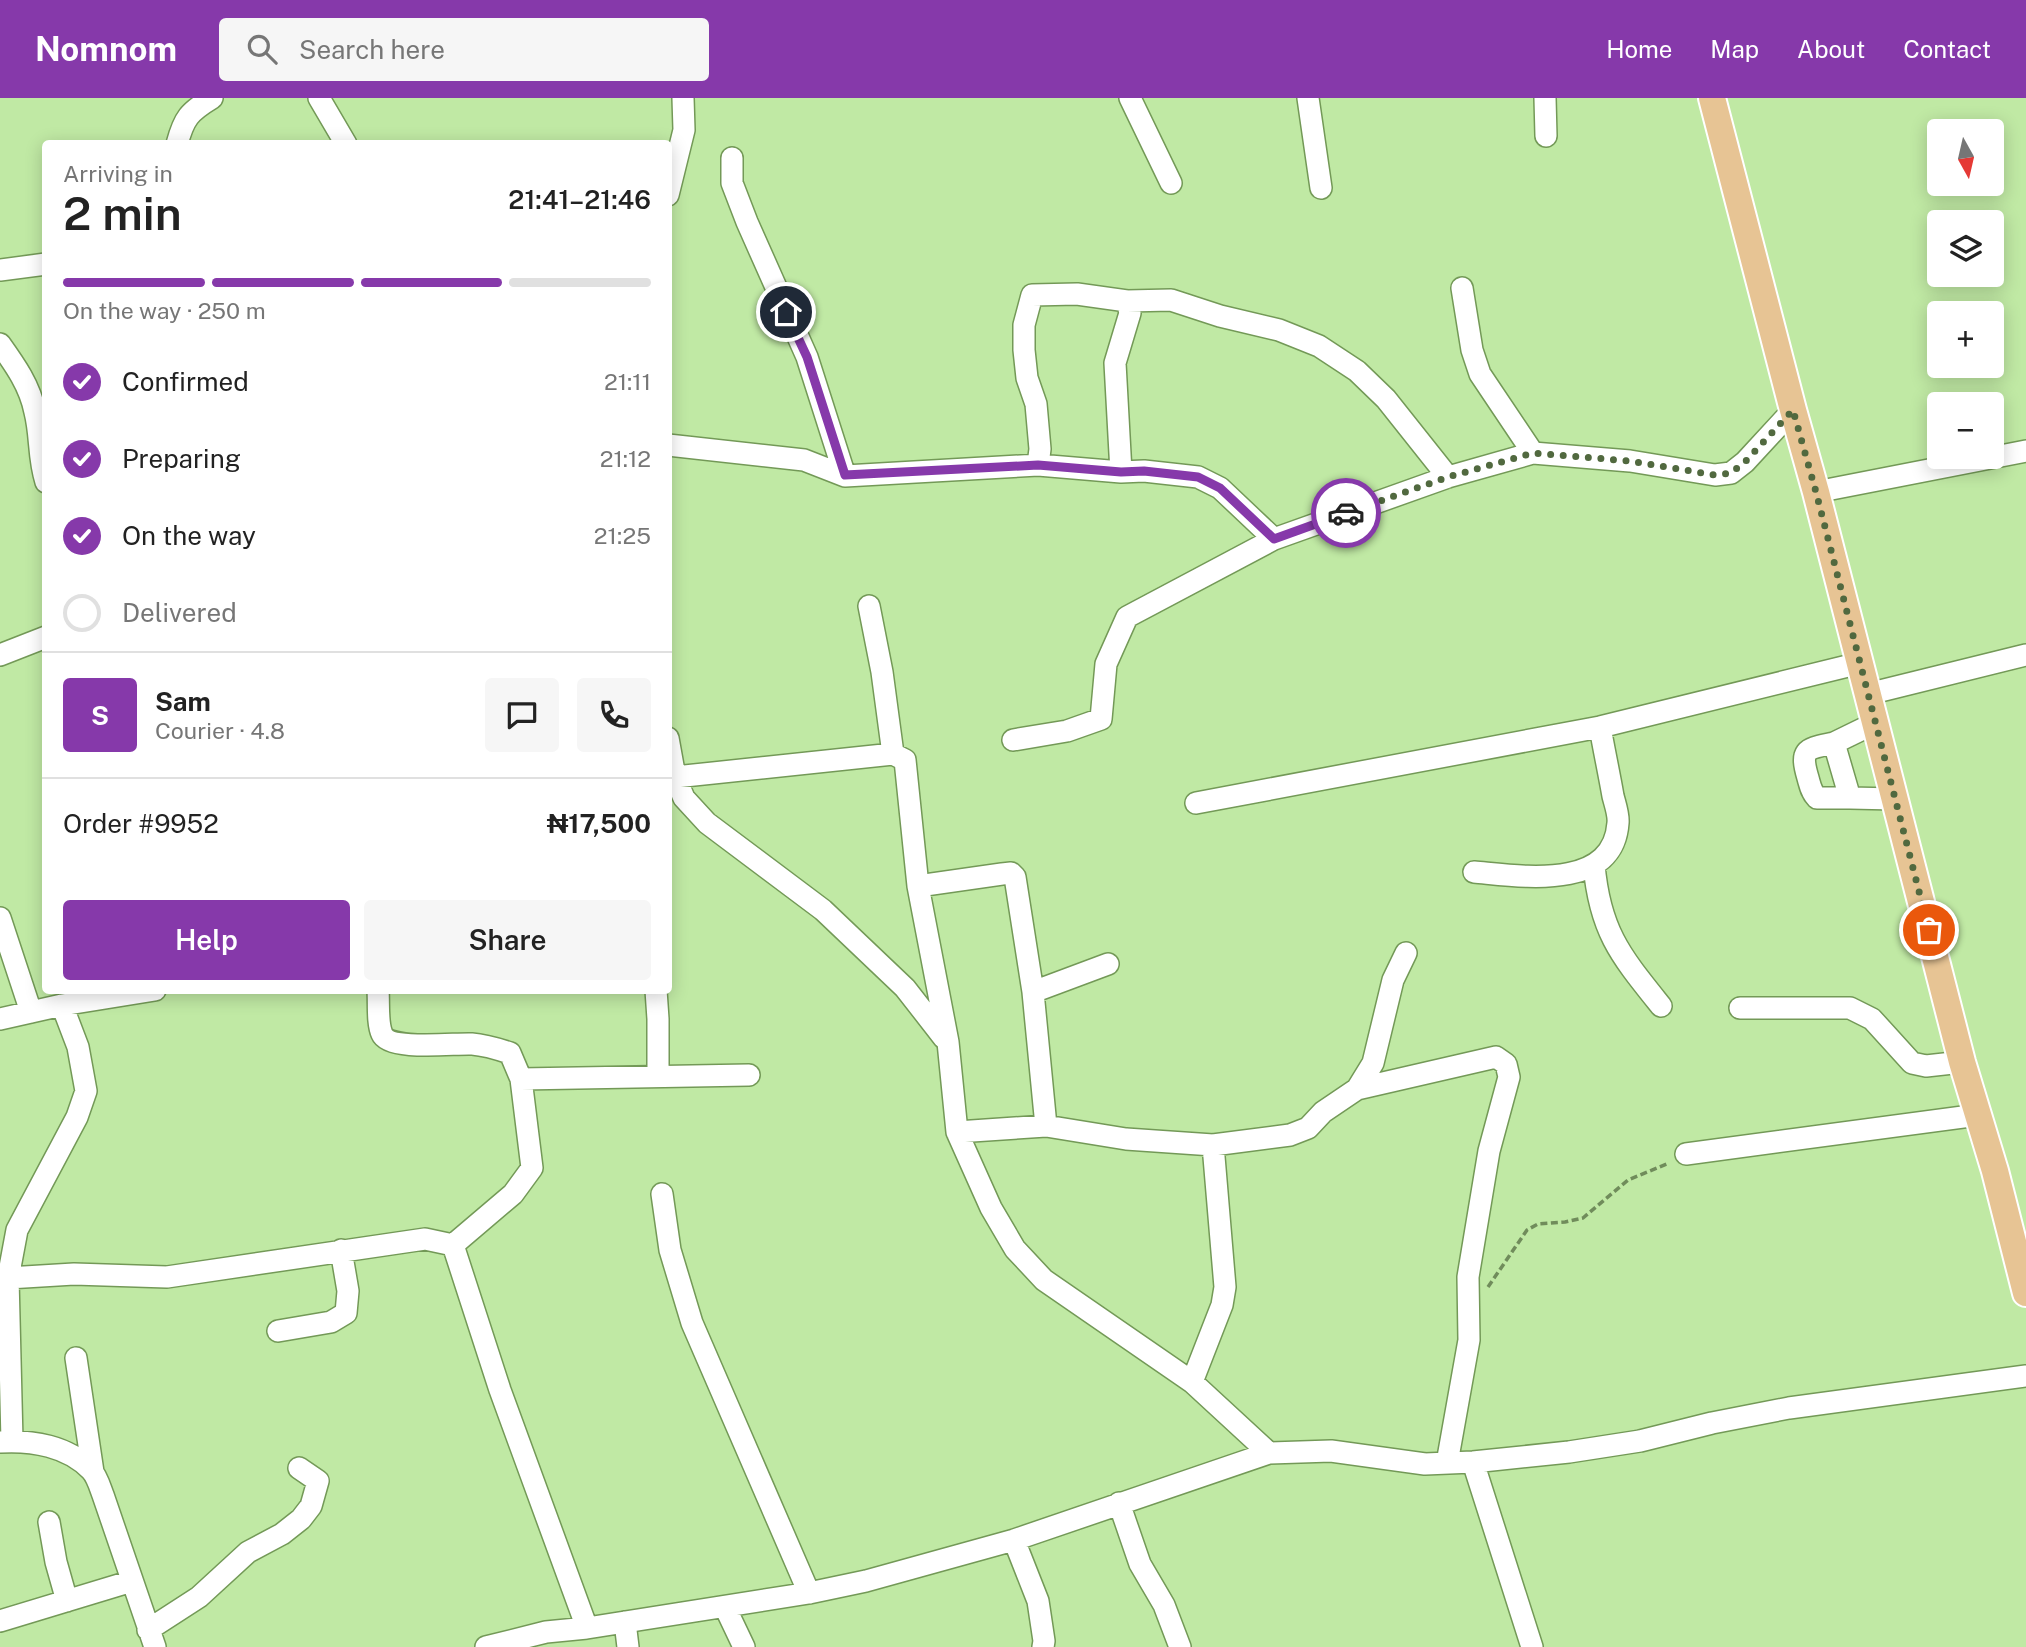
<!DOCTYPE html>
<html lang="en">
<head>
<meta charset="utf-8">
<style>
	body { margin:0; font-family:"Public Sans",sans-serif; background:#f6f6f6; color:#222; height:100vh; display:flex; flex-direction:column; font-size:26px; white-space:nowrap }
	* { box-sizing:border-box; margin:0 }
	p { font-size:23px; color:#767676 }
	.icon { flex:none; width:38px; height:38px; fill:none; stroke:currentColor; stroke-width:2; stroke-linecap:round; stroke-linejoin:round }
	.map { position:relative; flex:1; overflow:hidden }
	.panel { position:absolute; left:42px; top:42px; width:630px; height:854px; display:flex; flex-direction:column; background:#fff; border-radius:7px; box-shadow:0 4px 18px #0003 }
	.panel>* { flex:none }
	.needle { width:46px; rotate:172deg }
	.controls { position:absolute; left:1927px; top:21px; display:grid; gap:14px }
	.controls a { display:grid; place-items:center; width:77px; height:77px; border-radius:7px; background:#fff; box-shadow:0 4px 18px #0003; font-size:35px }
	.pin { position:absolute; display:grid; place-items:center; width:60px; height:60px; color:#fff; margin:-30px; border:4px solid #fff; border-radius:50%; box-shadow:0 2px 7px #0007 }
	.courier { position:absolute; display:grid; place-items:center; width:70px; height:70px; margin:-35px; border:5px solid #8639aa; border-radius:50%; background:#fff; color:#222; box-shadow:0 2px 9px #0007 }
	.head em { font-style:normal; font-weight:600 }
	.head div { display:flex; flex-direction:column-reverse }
	.head { display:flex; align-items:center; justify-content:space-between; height:119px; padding:0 21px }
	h1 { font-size:46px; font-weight:600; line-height:52px }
	.bar { display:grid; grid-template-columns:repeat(4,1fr); gap:10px 7px; align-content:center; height:84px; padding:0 21px }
	.bar i { height:9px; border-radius:5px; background:#e0e0e0 }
	.bar .active { background:#8639aa }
	.bar p { grid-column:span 4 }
	.line { display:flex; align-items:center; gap:18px; padding:0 21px; border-top:2px solid #e0e0e0 }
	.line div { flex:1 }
	.round { display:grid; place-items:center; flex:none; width:74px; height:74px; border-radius:7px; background:#f6f6f6 }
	ol { padding:0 21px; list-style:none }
	li { display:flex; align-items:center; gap:21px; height:77px }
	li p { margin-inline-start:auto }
	li .icon { padding:7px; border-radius:50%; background:#8639aa; color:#fff; stroke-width:4 }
	li:last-child { color:#767676 }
	li i { width:38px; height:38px; border:4px solid #e0e0e0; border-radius:50% }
	.action { display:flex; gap:14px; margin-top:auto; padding:14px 21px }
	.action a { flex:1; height:80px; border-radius:7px; background:#8639aa; color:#fff; font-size:28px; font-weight:600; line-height:80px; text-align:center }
	.action a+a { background:#f6f6f6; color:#222 }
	header { display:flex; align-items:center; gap:42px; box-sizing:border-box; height:98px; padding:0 35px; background:#8639aa; color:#fff }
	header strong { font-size:33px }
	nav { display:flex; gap:38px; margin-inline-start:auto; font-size:24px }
	.search { width:490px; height:63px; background:#f6f6f6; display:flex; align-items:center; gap:18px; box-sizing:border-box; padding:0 24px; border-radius:7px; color:#767676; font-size:26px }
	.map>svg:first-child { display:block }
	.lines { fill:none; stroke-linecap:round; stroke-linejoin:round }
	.minor-casing { stroke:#739957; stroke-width:24 }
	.major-casing { stroke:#fff; stroke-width:30 }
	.path { stroke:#708c5b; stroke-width:3.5; stroke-dasharray:7 3.5; stroke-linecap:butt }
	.minor { stroke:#fff; stroke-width:21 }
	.major { stroke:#e7c494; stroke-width:26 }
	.done { stroke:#51693f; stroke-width:7; stroke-dasharray:0 12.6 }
	.route { stroke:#8639aa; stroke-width:9 }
</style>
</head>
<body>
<header>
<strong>Nomnom</strong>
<div class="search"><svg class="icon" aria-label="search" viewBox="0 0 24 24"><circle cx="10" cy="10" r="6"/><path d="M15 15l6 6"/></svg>Search here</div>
<nav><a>Home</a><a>Map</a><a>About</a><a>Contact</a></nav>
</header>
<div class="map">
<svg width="2026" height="1549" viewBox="0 0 2026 1549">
	<rect width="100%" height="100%" fill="#c0e9a4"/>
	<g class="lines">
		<defs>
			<path id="minor" d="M319 0 346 46
				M1130 0 1171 85
				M1308 0 1321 90
				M1545 0 1546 38
				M177 46C184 20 189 14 212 0
				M732 60V85L747 124 807 259 845 378
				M668 97 684 32 683 0
				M0 172 46 166
				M1462 190 1472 252 1480 276 1533 355
				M0 246C15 267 30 288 35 314 41 337 38 359 46 384
				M668 347 804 362 845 378 1038 367 1121 374 1144 373 1198 379 1220 390 1274 441
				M1038 367 1040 351 1036 306 1027 280 1024 252V227L1032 197 1077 196 1127 203 1171 202 1220 218 1279 232 1319 248 1357 273 1386 301 1448 379
				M1121 374 1115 265 1130 215 1127 203
				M1816 394 2026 353
				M869 508 882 574 893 656
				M0 557 46 539
				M1868 596 2026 557
				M1875 625 1834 645 1850 700 1895 701
				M668 640 675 679 684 700 707 725 823 812 905 890 944 940
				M1013 642 1067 633 1101 621 1106 566 1127 519 1274 441 1448 379 1533 355 1630 363 1715 377 1731 375 1745 364 1793 312
				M1834 645C1807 651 1799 650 1808 680 1810 687 1811 694 1817 700H1850
				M675 679 893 656 905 662 918 788 948 944 957 1034 991 1110 1015 1151 1044 1182 1192 1284 1269 1355
				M1196 705 1600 629 1860 565
				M1594 767C1600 834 1621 858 1661 908
				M1474 774C1520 778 1613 794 1618 725 1619 717 1615 706 1613 698 1609 675 1604 652 1600 629
				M918 788 1002 776 1011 775 1015 779 1033 894 1108 866
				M0 820 31 914
				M378 892C379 905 377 925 382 936 389 953 455 945 472 946 485 947 498 951 510 955L521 981 749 977
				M656 892 658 921V978
				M1033 894 1046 1028
				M1740 910H1850L1872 921 1912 965 1926 968 1962 964
				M0 921 62 907 155 892
				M1357 991 1496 959 1506 966 1509 979 1489 1053 1468 1179 1469 1242 1447 1365
				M957 1034 1046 1028 1126 1041 1213 1047 1290 1037 1308 1030 1323 1014 1357 991 1373 965 1393 882 1406 855
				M1686 1056 1978 1017
				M662 1096 670 1152 692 1225 809 1495
				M453 1147 500 1292 587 1530
				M453 1147 513 1096 532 1070 521 981
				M8 1180 74 1176 167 1179 425 1141 453 1147
				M278 1233 331 1224 346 1215 348 1193 341 1152
				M76 1260 93 1374
				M1192 1284 1222 1207 1225 1189 1213 1047
				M12 1343 8 1180 17 1132 77 1019 86 993 78 949 62 907
				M0 1344C32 1342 68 1348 91 1372 97 1378 100 1389 103 1397L155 1549
				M1473 1364 1532 1549
				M1119 1405 1140 1466 1164 1507 1180 1549
				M49 1424 56 1464 67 1503
				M1014 1442 1038 1503 1044 1543 1043 1549
				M725 1509 744 1549
				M0 1523 132 1483
				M625 1524 628 1549
				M148 1532 199 1499 248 1454 282 1436 301 1421 311 1408 318 1383 299 1370
				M486 1549 546 1534 587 1530 809 1495 866 1483 1014 1442 1269 1355 1331 1353 1425 1366 1473 1364 1569 1354 1640 1343 1712 1325 1789 1310 2026 1278"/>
			<path id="major" d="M1712 0 1793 312 1816 394 1962 964 1995 1073 2026 1195"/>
		</defs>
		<use href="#minor" class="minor-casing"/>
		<use href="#major" class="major-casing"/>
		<path class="path" d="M1488 1189 1527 1132 1538 1126 1565 1124 1583 1120 1628 1082 1669 1065"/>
		<use href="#minor" class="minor"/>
		<use href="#major" class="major"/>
	</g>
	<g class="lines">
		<path class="done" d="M1346 415 1448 379 1533 355 1630 363 1715 377 1731 375 1745 364 1793 312 1816 394 1929 832"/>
		<path class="route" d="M786 214 807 259 845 377 1038 367 1121 374 1144 373 1198 379 1220 390 1274 441 1346 415"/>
	</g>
</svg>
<div class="controls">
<a><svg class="needle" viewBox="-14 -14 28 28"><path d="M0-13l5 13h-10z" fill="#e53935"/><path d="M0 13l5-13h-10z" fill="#767676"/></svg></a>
<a><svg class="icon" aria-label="layers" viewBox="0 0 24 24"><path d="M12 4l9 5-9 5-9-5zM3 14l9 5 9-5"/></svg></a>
<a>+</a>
<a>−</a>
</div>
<div class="pin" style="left:1929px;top:832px;background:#ea580c"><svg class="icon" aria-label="bag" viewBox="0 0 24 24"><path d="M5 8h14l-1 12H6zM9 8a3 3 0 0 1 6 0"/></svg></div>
<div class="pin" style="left:786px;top:214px;background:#1f2937"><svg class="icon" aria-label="home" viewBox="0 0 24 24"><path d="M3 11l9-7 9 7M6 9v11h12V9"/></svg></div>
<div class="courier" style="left:1346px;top:415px"><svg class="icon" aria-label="car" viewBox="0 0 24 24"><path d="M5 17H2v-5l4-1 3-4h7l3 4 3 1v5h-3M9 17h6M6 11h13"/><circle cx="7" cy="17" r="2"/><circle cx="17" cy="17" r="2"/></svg></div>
<section class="panel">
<div class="head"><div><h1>2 min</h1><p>Arriving in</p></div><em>21:41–21:46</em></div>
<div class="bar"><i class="active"></i><i class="active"></i><i class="active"></i><i></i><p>On the way · 250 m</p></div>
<ol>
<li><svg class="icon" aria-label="check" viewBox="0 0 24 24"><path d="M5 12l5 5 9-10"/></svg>Confirmed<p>21:11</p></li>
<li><svg class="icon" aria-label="check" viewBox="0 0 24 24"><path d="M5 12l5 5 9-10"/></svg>Preparing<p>21:12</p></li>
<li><svg class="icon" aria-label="check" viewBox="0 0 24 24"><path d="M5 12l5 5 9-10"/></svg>On the way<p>21:25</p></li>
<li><i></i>Delivered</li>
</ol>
<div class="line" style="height:126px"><b class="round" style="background:#8639aa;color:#fff">S</b><div><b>Sam</b><p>Courier · 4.8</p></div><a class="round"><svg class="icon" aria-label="chat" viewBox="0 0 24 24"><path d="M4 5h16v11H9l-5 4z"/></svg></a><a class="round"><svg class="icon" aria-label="phone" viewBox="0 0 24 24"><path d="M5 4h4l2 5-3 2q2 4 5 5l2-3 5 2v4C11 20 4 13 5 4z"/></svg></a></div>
<div class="line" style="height:91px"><div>Order #9952</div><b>₦17,500</b></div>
<div class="action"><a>Help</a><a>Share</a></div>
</section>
</div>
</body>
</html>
